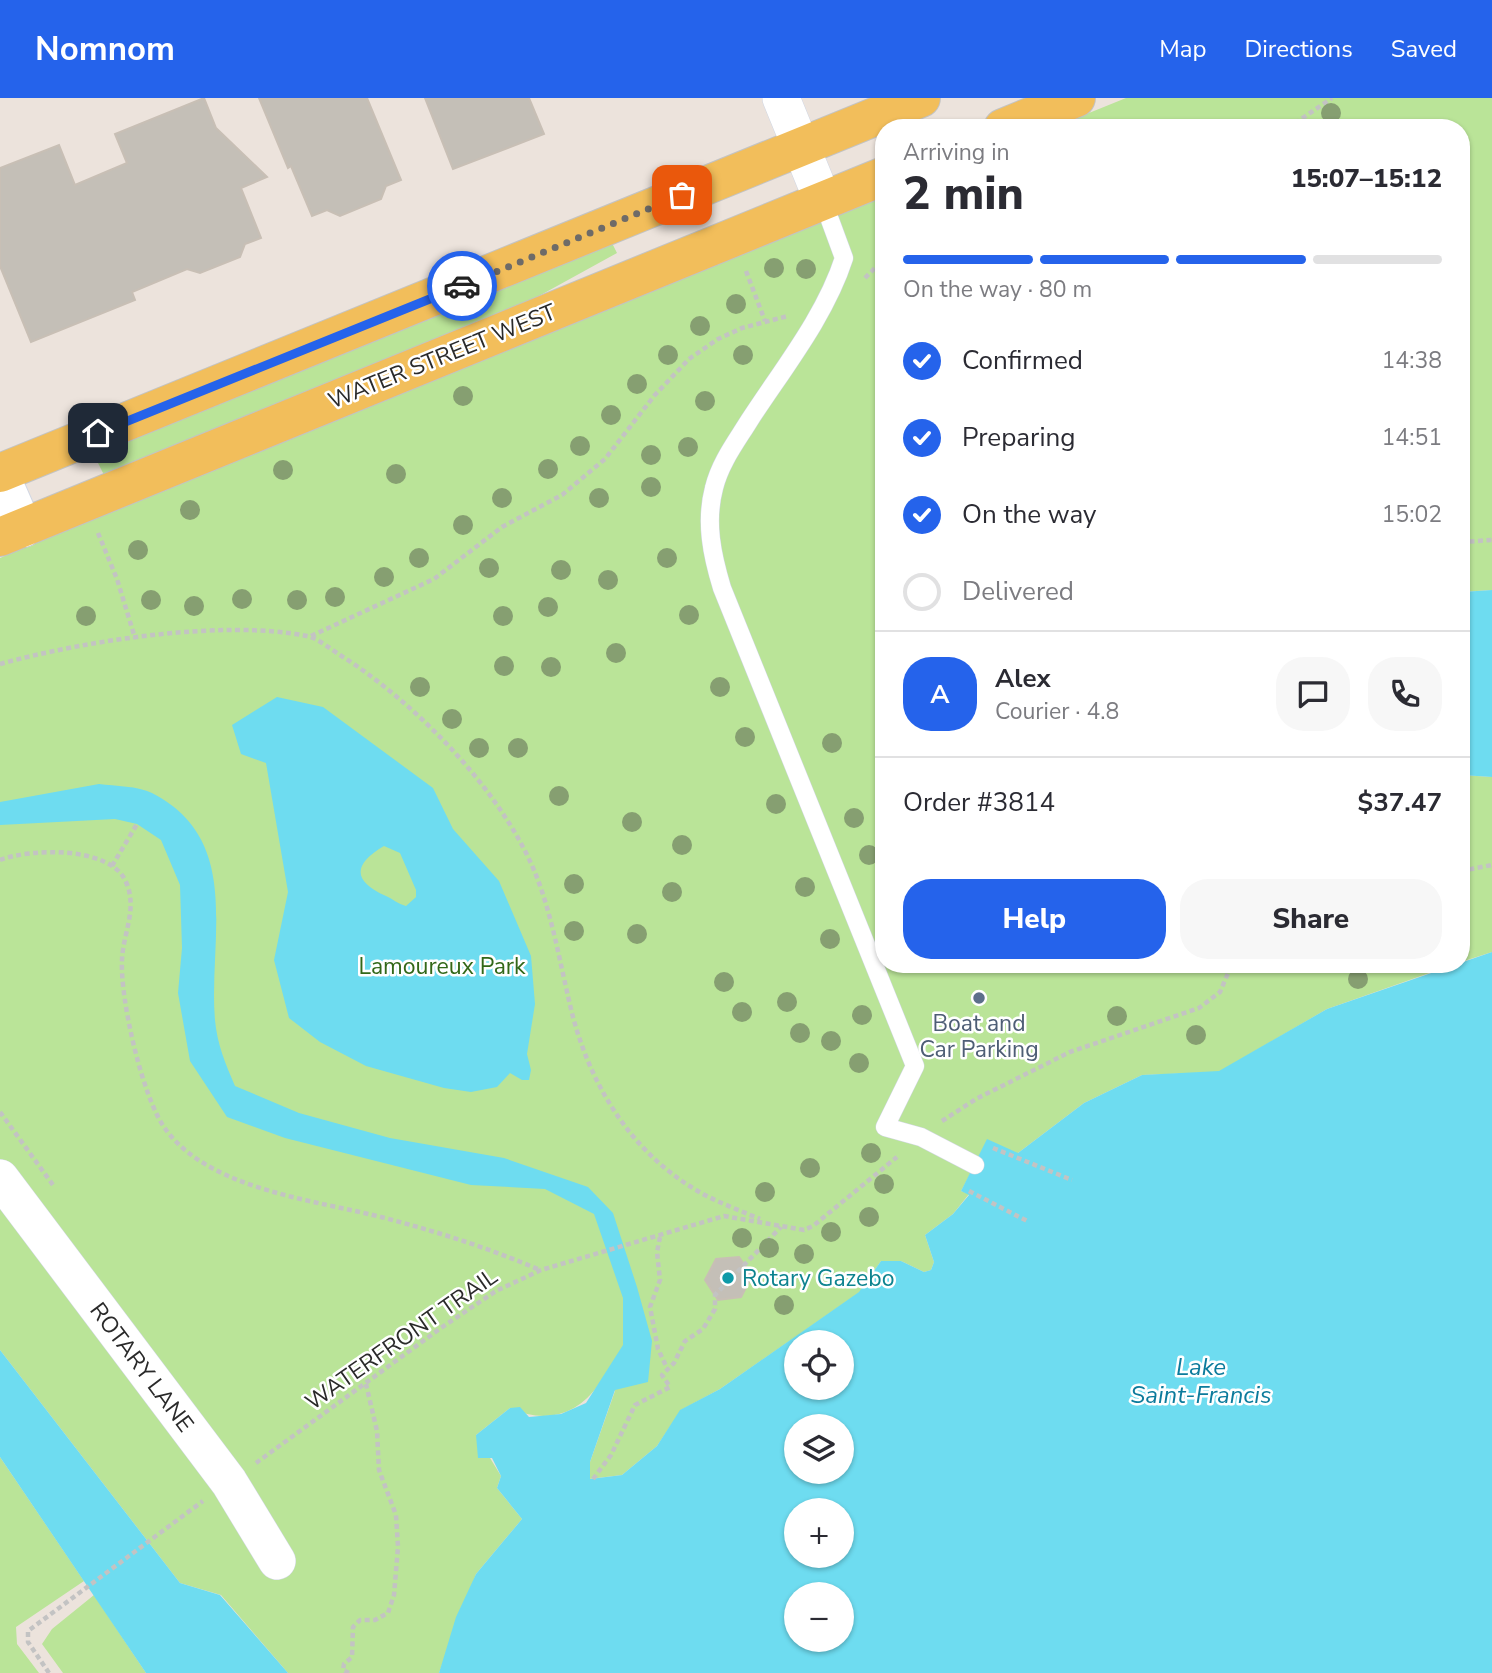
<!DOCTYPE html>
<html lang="en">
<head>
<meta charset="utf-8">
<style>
	body { margin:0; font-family:"Nunito Sans",sans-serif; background:#f7f7f7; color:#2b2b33; height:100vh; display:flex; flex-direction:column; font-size:26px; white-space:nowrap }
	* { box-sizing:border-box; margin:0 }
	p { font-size:23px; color:#7c7c81 }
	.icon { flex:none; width:38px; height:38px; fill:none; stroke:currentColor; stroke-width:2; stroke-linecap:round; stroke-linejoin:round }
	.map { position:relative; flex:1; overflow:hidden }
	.side { position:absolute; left:875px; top:21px; width:595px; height:854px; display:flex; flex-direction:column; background:#fff; border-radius:28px; box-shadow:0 2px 5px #0004 }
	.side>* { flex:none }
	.buttons { position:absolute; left:784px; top:1232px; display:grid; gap:14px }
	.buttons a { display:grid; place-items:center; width:70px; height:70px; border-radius:50%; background:#fff; box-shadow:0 2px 5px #0004; font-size:35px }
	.pin { position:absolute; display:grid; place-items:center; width:60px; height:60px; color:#fff; margin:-30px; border-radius:14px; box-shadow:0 4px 10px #0006 }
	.courier { position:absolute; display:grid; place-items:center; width:70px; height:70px; margin:-35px; border:5px solid #2563eb; border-radius:50%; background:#fff; color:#222; box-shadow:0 2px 9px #0007 }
	.headline em { font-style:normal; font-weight:800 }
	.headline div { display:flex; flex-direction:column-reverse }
	.headline { display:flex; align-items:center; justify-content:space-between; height:119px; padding:0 28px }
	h1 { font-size:46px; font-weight:800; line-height:52px }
	.bar { display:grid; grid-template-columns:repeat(4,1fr); gap:10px 7px; align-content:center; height:84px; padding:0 28px }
	.bar i { height:9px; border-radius:5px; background:#e1e1e2 }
	.bar .selected { background:#2563eb }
	.bar p { grid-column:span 4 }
	.line { display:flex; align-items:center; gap:18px; padding:0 28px; border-top:2px solid #e1e1e2 }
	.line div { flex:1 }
	.round { display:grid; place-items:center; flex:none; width:74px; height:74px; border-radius:28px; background:#f7f7f7 }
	ol { padding:0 28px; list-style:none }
	li { display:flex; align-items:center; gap:21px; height:77px }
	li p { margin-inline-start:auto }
	li .icon { padding:7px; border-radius:50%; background:#2563eb; color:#fff; stroke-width:4 }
	li:last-child { color:#7c7c81 }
	li i { width:38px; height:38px; border:4px solid #e1e1e2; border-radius:50% }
	.action { display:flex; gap:14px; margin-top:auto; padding:14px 28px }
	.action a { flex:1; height:80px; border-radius:28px; background:#2563eb; color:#fff; font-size:28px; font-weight:800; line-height:80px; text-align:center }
	.action a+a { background:#f7f7f7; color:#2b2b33 }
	header { display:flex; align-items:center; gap:42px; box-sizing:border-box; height:98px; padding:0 35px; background:#2563eb; color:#fff }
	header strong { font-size:33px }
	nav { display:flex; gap:38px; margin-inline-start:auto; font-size:24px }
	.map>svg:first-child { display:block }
	.green { fill:#bae498 }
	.water { fill:#6edcf0; fill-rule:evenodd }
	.building { fill:#c4bfb7; stroke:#c8bfb5; stroke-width:2 }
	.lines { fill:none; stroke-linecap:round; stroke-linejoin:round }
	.lane-casing { stroke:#d1d7e3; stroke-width:19 }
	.street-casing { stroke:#d1d7e3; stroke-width:38 }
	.secondary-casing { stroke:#d1d7e3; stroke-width:40 }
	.primary-casing { stroke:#c3c3c3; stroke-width:40 }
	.path { stroke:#c3c3c3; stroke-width:4.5; stroke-dasharray:5 3.5; stroke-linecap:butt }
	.lane { stroke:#fff; stroke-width:18 }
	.street { stroke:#fff; stroke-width:37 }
	.secondary { stroke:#fff; stroke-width:38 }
	.primary { stroke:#f2be5b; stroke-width:38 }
	.tree { fill:#869f71 }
	.done { stroke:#6e6b68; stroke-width:7; stroke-dasharray:0 12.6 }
	.route { stroke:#2563eb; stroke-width:9 }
	.service-dot { fill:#5c6f8a; stroke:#fff; stroke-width:2.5 }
	.culture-dot { fill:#0f9aa8; stroke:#fff; stroke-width:2.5 }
	.labels { text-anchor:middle; stroke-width:5; stroke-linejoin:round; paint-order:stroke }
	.street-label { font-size:23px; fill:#2a2a2a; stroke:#fff }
	.park-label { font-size:23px; fill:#326819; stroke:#fff }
	.service-label { font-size:23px; fill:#4e5e75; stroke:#fff }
	.culture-label { font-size:23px; fill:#0d838f; stroke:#fff; text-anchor:start }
	.water-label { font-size:24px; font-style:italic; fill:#0c7b9c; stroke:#fff }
</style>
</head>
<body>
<header>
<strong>Nomnom</strong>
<nav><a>Map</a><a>Directions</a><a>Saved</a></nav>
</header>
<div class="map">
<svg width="1492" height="1575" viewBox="0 0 1492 1575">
	<rect width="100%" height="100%" fill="#ece3dc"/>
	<path class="green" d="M1126 0H1492V492L1461 494V30H1052Z
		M884 98V866H1455L1327 911 1219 974 1142 977 1084 1005 1018 1055 975 1067 961 1093 969 1096 953 1116 925 1137 934 1164 931 1172 924 1174 901 1163H881L860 1194 720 1291 681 1312 657 1348 622 1377 589 1381 590 1364 615 1293 599 1286C577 1318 545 1326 510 1310L476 1337 501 1378 497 1390 522 1421 476 1476 439 1575H288L221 1497 180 1485 0 1252V460Z
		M612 145 617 155 528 204 104 377 94 357Z
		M1461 677 1492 679V854L1461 864Z
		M0 1359 84 1483 16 1529 17 1546 39 1575H0Z
		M94 1497 146 1575H63L42 1546 52 1531Z"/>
	<path class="water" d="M1492 492V679L1461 677V494Z
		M277 599 323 609 433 690 453 731 499 783 531 858 535 906 527 956 531 972 529 982H522L510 975 497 989 471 994 444 990 366 968 320 944 289 920 274 862 288 794 266 665 241 656 232 627ZM384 748 400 755 416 792V799L406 808C398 806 393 801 386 798 352 783 353 766 384 748Z
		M99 686C115 688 138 688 152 695 244 742 208 842 215 922 217 946 226 967 235 988L299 1015 390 1040 504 1060 588 1089 613 1115 637 1189 652 1243 648 1284 615 1292 590 1364V1381L622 1377 657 1348 680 1312 720 1291 859 1194 881 1163H901L924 1174 931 1172 934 1164 925 1137 953 1116 969 1097 961 1093 987 1041 1018 1055 1084 1005 1142 977 1219 973 1327 911 1492 854V1575H439L456 1519 476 1476 522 1421 497 1390 501 1378 492 1360H478L476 1337 510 1310 520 1309 529 1319 561 1316 586 1305 623 1247V1200L594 1116 545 1091 471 1087 285 1040 227 1019 190 963 178 895 182 850 180 787 161 742 137 726 115 721 0 727V704ZM796 1244H842V1290H796ZM796 1328H842V1374H796ZM796 1412H842V1458H796ZM796 1496H842V1542H796Z
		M0 1252 180 1485 220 1497 288 1575H146L0 1359Z"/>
	<path class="building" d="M204 0 216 30 267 79 241 90 261 140 245 146 240 159 200 175 187 171 132 194 135 202 31 244 0 168V70L59 47 75 87 127 65 115 36Z
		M259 0H367L401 82 386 88 381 101 340 118 327 112 312 118 291 68 288 70Z
		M425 0H529L544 36 453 71Z
		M739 1159 752 1178 741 1199 718 1202 705 1182 716 1161Z"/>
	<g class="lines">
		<defs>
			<path id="lane" d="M823 103 844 160C825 219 782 272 749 323 736 344 720 365 714 390 705 424 712 457 722 490L915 968 885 1029 921 1039 975 1067"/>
			<path id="street" d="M781 0 823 103
				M0 1080 229 1384 277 1463"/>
			<path id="secondary" d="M0 377 23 430"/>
			<path id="primary" d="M1003 30 1076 0
				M0 375 921 0
				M0 439 884 78"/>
		</defs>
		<use href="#lane" class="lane-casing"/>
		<use href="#street" class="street-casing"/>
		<use href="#secondary" class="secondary-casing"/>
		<use href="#primary" class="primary-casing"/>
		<path class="path" d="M1288 30 1332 0
			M746 173 765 223
			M865 180 884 161
			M98 435 117 481 135 540
			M1461 444 1492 442
			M311 538 434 481 502 429 562 397 605 361 654 298 689 261 718 241 742 230 788 218
			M0 566C83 543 223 521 307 538 318 540 330 551 340 557 415 604 503 694 536 777 554 823 561 872 573 919 592 990 632 1054 696 1092 716 1104 739 1112 760 1121
			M0 762C31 750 111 748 126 784 138 811 123 835 122 862 120 901 142 997 164 1029 207 1092 316 1102 385 1120 438 1134 489 1150 540 1172
			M112 768 137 726
			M1461 773 1492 767
			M0 1014 53 1087
			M942 1023 976 1001 1070 954 1199 910 1220 894 1232 866
			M993 1050 1072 1082
			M969 1093 1029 1124
			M660 1139 657 1154 660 1182 650 1209 658 1251 667 1270
			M256 1365 441 1230 496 1193 541 1172 724 1118 804 1132 813 1128 897 1059
			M593 1381 611 1357 635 1307 670 1289 662 1277 674 1265 685 1243 703 1231 715 1211V1197L781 1129
			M49 1575 28 1544V1533L203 1403
			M349 1575 343 1572 344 1566 352 1559 353 1529 360 1522H375L388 1515 394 1497 398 1449 396 1417 379 1372 377 1333 366 1286"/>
		<use href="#lane" class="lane"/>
		<use href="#street" class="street"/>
		<use href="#secondary" class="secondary"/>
		<use href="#primary" class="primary"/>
	</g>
	<g class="tree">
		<circle cx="1331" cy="15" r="10"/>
		<circle cx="774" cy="170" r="10"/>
		<circle cx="806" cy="171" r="10"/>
		<circle cx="736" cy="206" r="10"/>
		<circle cx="700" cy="228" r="10"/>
		<circle cx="668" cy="257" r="10"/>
		<circle cx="743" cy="257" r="10"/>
		<circle cx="637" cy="286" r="10"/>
		<circle cx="463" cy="298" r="10"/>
		<circle cx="705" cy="303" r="10"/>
		<circle cx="611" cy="317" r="10"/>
		<circle cx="580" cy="348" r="10"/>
		<circle cx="688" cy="349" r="10"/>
		<circle cx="651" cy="357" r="10"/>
		<circle cx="548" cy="371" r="10"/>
		<circle cx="283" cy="372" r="10"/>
		<circle cx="396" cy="376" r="10"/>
		<circle cx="651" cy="389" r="10"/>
		<circle cx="502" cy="400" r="10"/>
		<circle cx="599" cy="400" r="10"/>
		<circle cx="190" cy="412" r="10"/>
		<circle cx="463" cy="427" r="10"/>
		<circle cx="138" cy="452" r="10"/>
		<circle cx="419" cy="460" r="10"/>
		<circle cx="667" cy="460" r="10"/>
		<circle cx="489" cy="470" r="10"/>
		<circle cx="561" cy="472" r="10"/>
		<circle cx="384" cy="479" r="10"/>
		<circle cx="608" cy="482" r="10"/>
		<circle cx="335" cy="499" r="10"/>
		<circle cx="242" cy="501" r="10"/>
		<circle cx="151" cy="502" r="10"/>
		<circle cx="297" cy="502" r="10"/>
		<circle cx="194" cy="508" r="10"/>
		<circle cx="548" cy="509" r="10"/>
		<circle cx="689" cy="517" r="10"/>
		<circle cx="86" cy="518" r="10"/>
		<circle cx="503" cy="518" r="10"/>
		<circle cx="616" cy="555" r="10"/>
		<circle cx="504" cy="568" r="10"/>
		<circle cx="551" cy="569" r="10"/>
		<circle cx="420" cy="589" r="10"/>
		<circle cx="720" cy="589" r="10"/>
		<circle cx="452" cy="621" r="10"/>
		<circle cx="745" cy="639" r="10"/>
		<circle cx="832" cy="645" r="10"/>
		<circle cx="479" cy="650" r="10"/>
		<circle cx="518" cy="650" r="10"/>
		<circle cx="559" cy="698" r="10"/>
		<circle cx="776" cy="706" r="10"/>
		<circle cx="854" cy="720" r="10"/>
		<circle cx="632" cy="724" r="10"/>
		<circle cx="682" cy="747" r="10"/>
		<circle cx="869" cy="757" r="10"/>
		<circle cx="574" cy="786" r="10"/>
		<circle cx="805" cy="789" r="10"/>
		<circle cx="672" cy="794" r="10"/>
		<circle cx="574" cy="833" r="10"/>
		<circle cx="637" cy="836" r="10"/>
		<circle cx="830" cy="841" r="10"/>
		<circle cx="1358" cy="881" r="10"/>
		<circle cx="724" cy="884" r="10"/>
		<circle cx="787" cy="904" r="10"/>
		<circle cx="742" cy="914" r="10"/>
		<circle cx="862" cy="917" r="10"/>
		<circle cx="1117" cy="918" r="10"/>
		<circle cx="800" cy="935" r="10"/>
		<circle cx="1196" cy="937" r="10"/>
		<circle cx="831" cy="943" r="10"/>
		<circle cx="859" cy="965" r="10"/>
		<circle cx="871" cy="1055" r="10"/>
		<circle cx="810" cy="1070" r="10"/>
		<circle cx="884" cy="1086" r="10"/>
		<circle cx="765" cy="1094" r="10"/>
		<circle cx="869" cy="1119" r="10"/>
		<circle cx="831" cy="1134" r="10"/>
		<circle cx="742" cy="1140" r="10"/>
		<circle cx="769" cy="1150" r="10"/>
		<circle cx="804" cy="1156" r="10"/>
		<circle cx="784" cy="1207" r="10"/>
	</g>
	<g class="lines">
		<path class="done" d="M462 188 682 97"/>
		<path class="route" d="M98 335 462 188"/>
	</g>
	<circle class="service-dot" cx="979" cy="900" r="7"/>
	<circle class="culture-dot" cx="728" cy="1180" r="7"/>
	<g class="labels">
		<g class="street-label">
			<text transform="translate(442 258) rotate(-22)" y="8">WATER STREET WEST</text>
			<text transform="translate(401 1241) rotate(-35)" y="8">WATERFRONT TRAIL</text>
			<text transform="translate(142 1269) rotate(53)" y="8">ROTARY LANE</text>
		</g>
		<g class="park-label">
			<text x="442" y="876">Lamoureux Park</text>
		</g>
		<g class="service-label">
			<text x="979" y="933">Boat and<tspan x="979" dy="26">Car Parking</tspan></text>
		</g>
		<g class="culture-label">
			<text x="742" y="1188">Rotary Gazebo</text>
		</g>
		<g class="water-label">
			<text x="1201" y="1277">Lake<tspan x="1201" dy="28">Saint-Francis</tspan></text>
		</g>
	</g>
</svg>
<div class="buttons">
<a><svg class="icon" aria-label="locate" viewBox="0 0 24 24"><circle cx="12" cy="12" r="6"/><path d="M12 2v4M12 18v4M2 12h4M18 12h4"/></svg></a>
<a><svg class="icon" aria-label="layers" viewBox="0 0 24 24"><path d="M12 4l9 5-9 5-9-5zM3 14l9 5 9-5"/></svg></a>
<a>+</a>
<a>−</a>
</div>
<div class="pin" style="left:682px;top:97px;background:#ea580c"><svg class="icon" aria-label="bag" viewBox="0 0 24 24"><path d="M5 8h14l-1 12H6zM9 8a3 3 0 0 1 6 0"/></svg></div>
<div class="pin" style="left:98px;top:335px;background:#1f2937"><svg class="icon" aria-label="home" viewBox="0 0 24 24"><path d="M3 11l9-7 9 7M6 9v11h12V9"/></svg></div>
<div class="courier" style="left:462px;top:188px"><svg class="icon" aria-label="car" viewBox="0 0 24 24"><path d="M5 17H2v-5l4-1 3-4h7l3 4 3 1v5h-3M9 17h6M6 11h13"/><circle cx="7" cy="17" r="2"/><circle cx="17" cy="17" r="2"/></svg></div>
<section class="side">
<div class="headline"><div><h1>2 min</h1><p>Arriving in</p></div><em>15:07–15:12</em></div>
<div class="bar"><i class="selected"></i><i class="selected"></i><i class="selected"></i><i></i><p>On the way · 80 m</p></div>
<ol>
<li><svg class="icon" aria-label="check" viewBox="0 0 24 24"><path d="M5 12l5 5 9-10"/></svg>Confirmed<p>14:38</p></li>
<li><svg class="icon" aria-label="check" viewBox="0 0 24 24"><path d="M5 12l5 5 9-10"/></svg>Preparing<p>14:51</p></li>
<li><svg class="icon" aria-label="check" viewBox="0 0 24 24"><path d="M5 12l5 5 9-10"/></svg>On the way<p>15:02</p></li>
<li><i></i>Delivered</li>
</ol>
<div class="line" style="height:126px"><b class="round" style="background:#2563eb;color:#fff">A</b><div><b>Alex</b><p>Courier · 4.8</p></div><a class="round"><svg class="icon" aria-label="chat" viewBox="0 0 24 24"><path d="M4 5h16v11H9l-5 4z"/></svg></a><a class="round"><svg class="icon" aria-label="phone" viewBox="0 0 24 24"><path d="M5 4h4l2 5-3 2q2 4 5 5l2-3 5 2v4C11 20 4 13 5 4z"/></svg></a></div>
<div class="line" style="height:91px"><div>Order #3814</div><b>$37.47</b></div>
<div class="action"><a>Help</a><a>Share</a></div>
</section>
</div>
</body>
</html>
